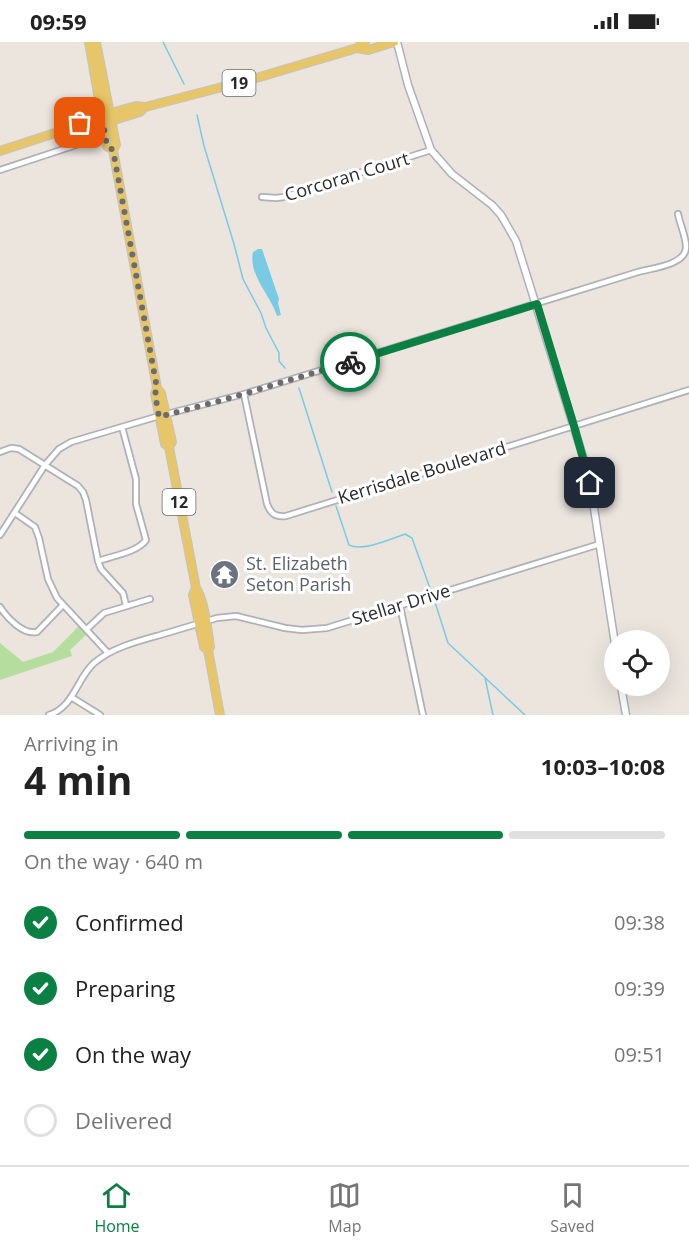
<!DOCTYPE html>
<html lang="en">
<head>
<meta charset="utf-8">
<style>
	body { margin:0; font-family:"Open Sans",sans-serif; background:#f2f2f2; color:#222; height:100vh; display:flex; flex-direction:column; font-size:22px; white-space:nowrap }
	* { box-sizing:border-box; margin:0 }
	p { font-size:20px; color:#767676 }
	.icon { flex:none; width:33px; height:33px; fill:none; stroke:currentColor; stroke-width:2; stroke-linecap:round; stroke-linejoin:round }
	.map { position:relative; height:673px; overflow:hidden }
	.panel { display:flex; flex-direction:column; background:#fff; flex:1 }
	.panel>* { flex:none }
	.controls { position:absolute; left:604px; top:588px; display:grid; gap:12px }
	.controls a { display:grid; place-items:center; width:66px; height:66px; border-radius:50%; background:#fff; box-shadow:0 6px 24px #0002; font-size:30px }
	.pin { position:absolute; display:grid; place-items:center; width:51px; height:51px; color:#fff; margin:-26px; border-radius:12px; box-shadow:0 3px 9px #0006 }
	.courier { position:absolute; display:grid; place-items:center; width:60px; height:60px; margin:-30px; border:4px solid #0b8043; border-radius:50%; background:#fff; color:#222; box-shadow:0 2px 8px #0007 }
	.headline em { font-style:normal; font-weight:700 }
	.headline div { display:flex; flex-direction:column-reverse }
	.headline { display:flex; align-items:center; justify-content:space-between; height:102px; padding:0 24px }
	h1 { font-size:39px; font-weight:700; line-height:45px }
	.bar { display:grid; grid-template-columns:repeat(4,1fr); gap:9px 6px; align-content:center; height:72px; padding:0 24px }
	.bar i { height:8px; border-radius:4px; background:#e0e0e0 }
	.bar .selected { background:#0b8043 }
	.bar p { grid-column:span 4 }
	ol { padding:0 24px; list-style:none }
	li { display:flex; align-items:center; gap:18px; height:66px }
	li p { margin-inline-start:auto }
	li .icon { padding:6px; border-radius:50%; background:#0b8043; color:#fff; stroke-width:4 }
	li:last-child { color:#767676 }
	li i { width:33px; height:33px; border:3px solid #e0e0e0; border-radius:50% }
	.status { display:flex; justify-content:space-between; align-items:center; height:42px; padding:0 30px; background:#fff; direction:ltr }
	.status svg { height:16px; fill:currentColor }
	.dock { display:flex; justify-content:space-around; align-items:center; height:84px; border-top:2px solid #e0e0e0; background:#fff; font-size:16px; color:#767676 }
	.dock a { display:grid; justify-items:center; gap:3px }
	.dock .selected { color:#0b8043 }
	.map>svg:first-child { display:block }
	.green { fill:#b5de9e }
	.water { fill:#79cae5 }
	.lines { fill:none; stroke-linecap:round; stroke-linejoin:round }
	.stream { stroke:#79cae5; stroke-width:1.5 }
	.minor-casing { stroke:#aeb0ba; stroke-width:8 }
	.tertiary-casing { stroke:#aeb0ba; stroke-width:9 }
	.primary-casing { stroke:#c3c3c3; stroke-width:10 }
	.minor { stroke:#fff; stroke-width:4.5 }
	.tertiary { stroke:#fff; stroke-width:6 }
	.primary { stroke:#e6c668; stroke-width:8 }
	.done { stroke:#6e6b69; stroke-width:6; stroke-dasharray:0 10.8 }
	.route { stroke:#0b8043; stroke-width:8 }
	.labels { text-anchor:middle; stroke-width:6; stroke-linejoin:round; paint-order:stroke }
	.shield { fill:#fff; stroke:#6a6a6a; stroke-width:1.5 }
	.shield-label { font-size:16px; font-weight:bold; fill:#2a2a2a }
	.street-label { font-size:18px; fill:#2a2a2a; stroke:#fff }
	.worship-label { font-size:18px; fill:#5b616d; stroke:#fff; text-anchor:start }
</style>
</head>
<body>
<div class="status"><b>09:59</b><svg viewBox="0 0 49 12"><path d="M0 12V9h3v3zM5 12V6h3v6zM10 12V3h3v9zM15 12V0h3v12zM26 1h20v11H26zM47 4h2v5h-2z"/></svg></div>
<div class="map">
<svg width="689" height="673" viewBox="0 0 689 673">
	<rect width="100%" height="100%" fill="#ebe5de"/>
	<path class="green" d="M79 584 87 592 70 608 72 614 0 638V601L23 620 53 610Z"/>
	<path class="water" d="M258 207H262L279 257 278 261 281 273 277 274C271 254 248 233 253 210Z"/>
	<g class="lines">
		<path class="stream" d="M163 0 184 42
			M197 73 204 104 234 202 243 237 261 271 266 286 279 311V319L285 326
			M299 346 332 450
			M336 464 349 503C362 510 391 497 405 492L412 496 431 549
			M434 557 448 601 525 673
			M485 636 493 673"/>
		<defs>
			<path id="minor" d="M0 128 76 103
				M262 155 276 156 284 155 431 108
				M244 352 267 462C271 472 275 475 286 474L689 348
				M0 410 11 406 19 407 78 444 83 450 86 458 98 519 101 527 123 551 126 563
				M15 471 35 485 39 496 48 537 57 556 108 611
				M0 493 45 423 59 407 71 400 159 374 244 352 638 230C652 226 686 223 686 205 686 194 680 183 678 172
				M98 519C112 514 138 510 146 498L136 462V437L122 385
				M400 564 423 673
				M0 565C7 576 23 593 37 590L63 563
				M87 587 104 571 150 557
				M71 655 100 673
				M49 673C74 665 77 636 94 621 114 604 143 598 167 591 184 586 200 581 217 576L236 574 285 586 302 588 327 586 600 502"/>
			<path id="tertiary" d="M397 0 408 43 431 108 452 132 492 163 501 173 516 199 589 434 615 602
				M621 644 626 673"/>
			<path id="primary" d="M89 0 107 104 113 108
				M96 0 116 103 113 108 157 346 161 351 172 400 169 405
				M357 6 368 8 394 0
				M75 86 80 81 118 69 136 64 145 65 153 63 253 37 357 6 365 0
				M0 109 55 91 75 86 81 88 140 70 145 65
				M157 346 155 352 165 402 169 405 196 546C204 556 208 591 210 605L208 608 220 673
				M196 546 193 553 204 605 208 608"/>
		</defs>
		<use href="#minor" class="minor-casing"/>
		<use href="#tertiary" class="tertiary-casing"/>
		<use href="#primary" class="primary-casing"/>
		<use href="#minor" class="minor"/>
		<use href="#tertiary" class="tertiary"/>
		<use href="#primary" class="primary"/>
	</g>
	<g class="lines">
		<path class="done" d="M80 81 75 86 81 87 103 81 107 104 113 108 157 346 155 352 159 375 230 356 350 320"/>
		<path class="route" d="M350 320 537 262 574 384 590 441"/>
	</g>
	<defs>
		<symbol id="temple-disc" viewBox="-11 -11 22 22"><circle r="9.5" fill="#6b7280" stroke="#fff"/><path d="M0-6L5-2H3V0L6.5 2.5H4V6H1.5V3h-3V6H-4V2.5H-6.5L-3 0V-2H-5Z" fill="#fff"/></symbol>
	</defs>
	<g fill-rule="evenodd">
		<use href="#temple-disc" x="208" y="516" width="33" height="33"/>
	</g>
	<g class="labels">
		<g class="shield">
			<rect x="222.5" y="28" width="33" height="26" rx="4.5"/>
			<rect x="162.5" y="447" width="33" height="26" rx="4.5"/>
		</g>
		<g class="shield-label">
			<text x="239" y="47">19</text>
			<text x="179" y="466">12</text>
		</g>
		<g class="street-label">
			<text transform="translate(347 135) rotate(-17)" y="6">Corcoran Court</text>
			<text transform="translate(422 431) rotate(-17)" y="6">Kerrisdale Boulevard</text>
			<text transform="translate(401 563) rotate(-17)" y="6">Stellar Drive</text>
		</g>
		<g class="worship-label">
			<text x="246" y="528">St. Elizabeth<tspan x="246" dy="21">Seton Parish</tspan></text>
		</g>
	</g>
</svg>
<div class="controls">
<a><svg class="icon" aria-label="locate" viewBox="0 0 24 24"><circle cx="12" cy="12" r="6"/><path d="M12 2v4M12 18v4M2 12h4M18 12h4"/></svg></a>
</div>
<div class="pin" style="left:80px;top:81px;background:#ea580c"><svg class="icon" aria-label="bag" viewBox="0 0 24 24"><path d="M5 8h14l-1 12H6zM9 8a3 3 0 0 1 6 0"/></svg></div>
<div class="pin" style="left:590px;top:441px;background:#1f2937"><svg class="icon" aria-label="home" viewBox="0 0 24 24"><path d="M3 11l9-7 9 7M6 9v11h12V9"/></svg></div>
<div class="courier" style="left:350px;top:320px"><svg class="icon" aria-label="bike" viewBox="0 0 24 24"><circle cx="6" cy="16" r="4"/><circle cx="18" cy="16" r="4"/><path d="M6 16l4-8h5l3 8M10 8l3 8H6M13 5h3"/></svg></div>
</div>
<section class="panel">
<div class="headline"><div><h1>4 min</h1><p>Arriving in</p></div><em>10:03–10:08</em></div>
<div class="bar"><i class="selected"></i><i class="selected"></i><i class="selected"></i><i></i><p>On the way · 640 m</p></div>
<ol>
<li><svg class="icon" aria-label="check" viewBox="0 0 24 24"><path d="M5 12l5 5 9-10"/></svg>Confirmed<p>09:38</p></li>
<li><svg class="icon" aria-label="check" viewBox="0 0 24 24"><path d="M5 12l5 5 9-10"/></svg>Preparing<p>09:39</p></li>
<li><svg class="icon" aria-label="check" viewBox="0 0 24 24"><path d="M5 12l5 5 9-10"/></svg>On the way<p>09:51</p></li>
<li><i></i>Delivered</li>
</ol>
</section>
<nav class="dock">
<a class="selected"><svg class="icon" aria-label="home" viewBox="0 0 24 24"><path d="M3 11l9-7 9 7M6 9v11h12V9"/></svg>Home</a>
<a><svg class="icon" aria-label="map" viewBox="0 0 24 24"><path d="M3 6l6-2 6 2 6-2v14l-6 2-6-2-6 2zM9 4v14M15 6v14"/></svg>Map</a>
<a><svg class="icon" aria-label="saved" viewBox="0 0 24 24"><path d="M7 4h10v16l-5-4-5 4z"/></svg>Saved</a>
</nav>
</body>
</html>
